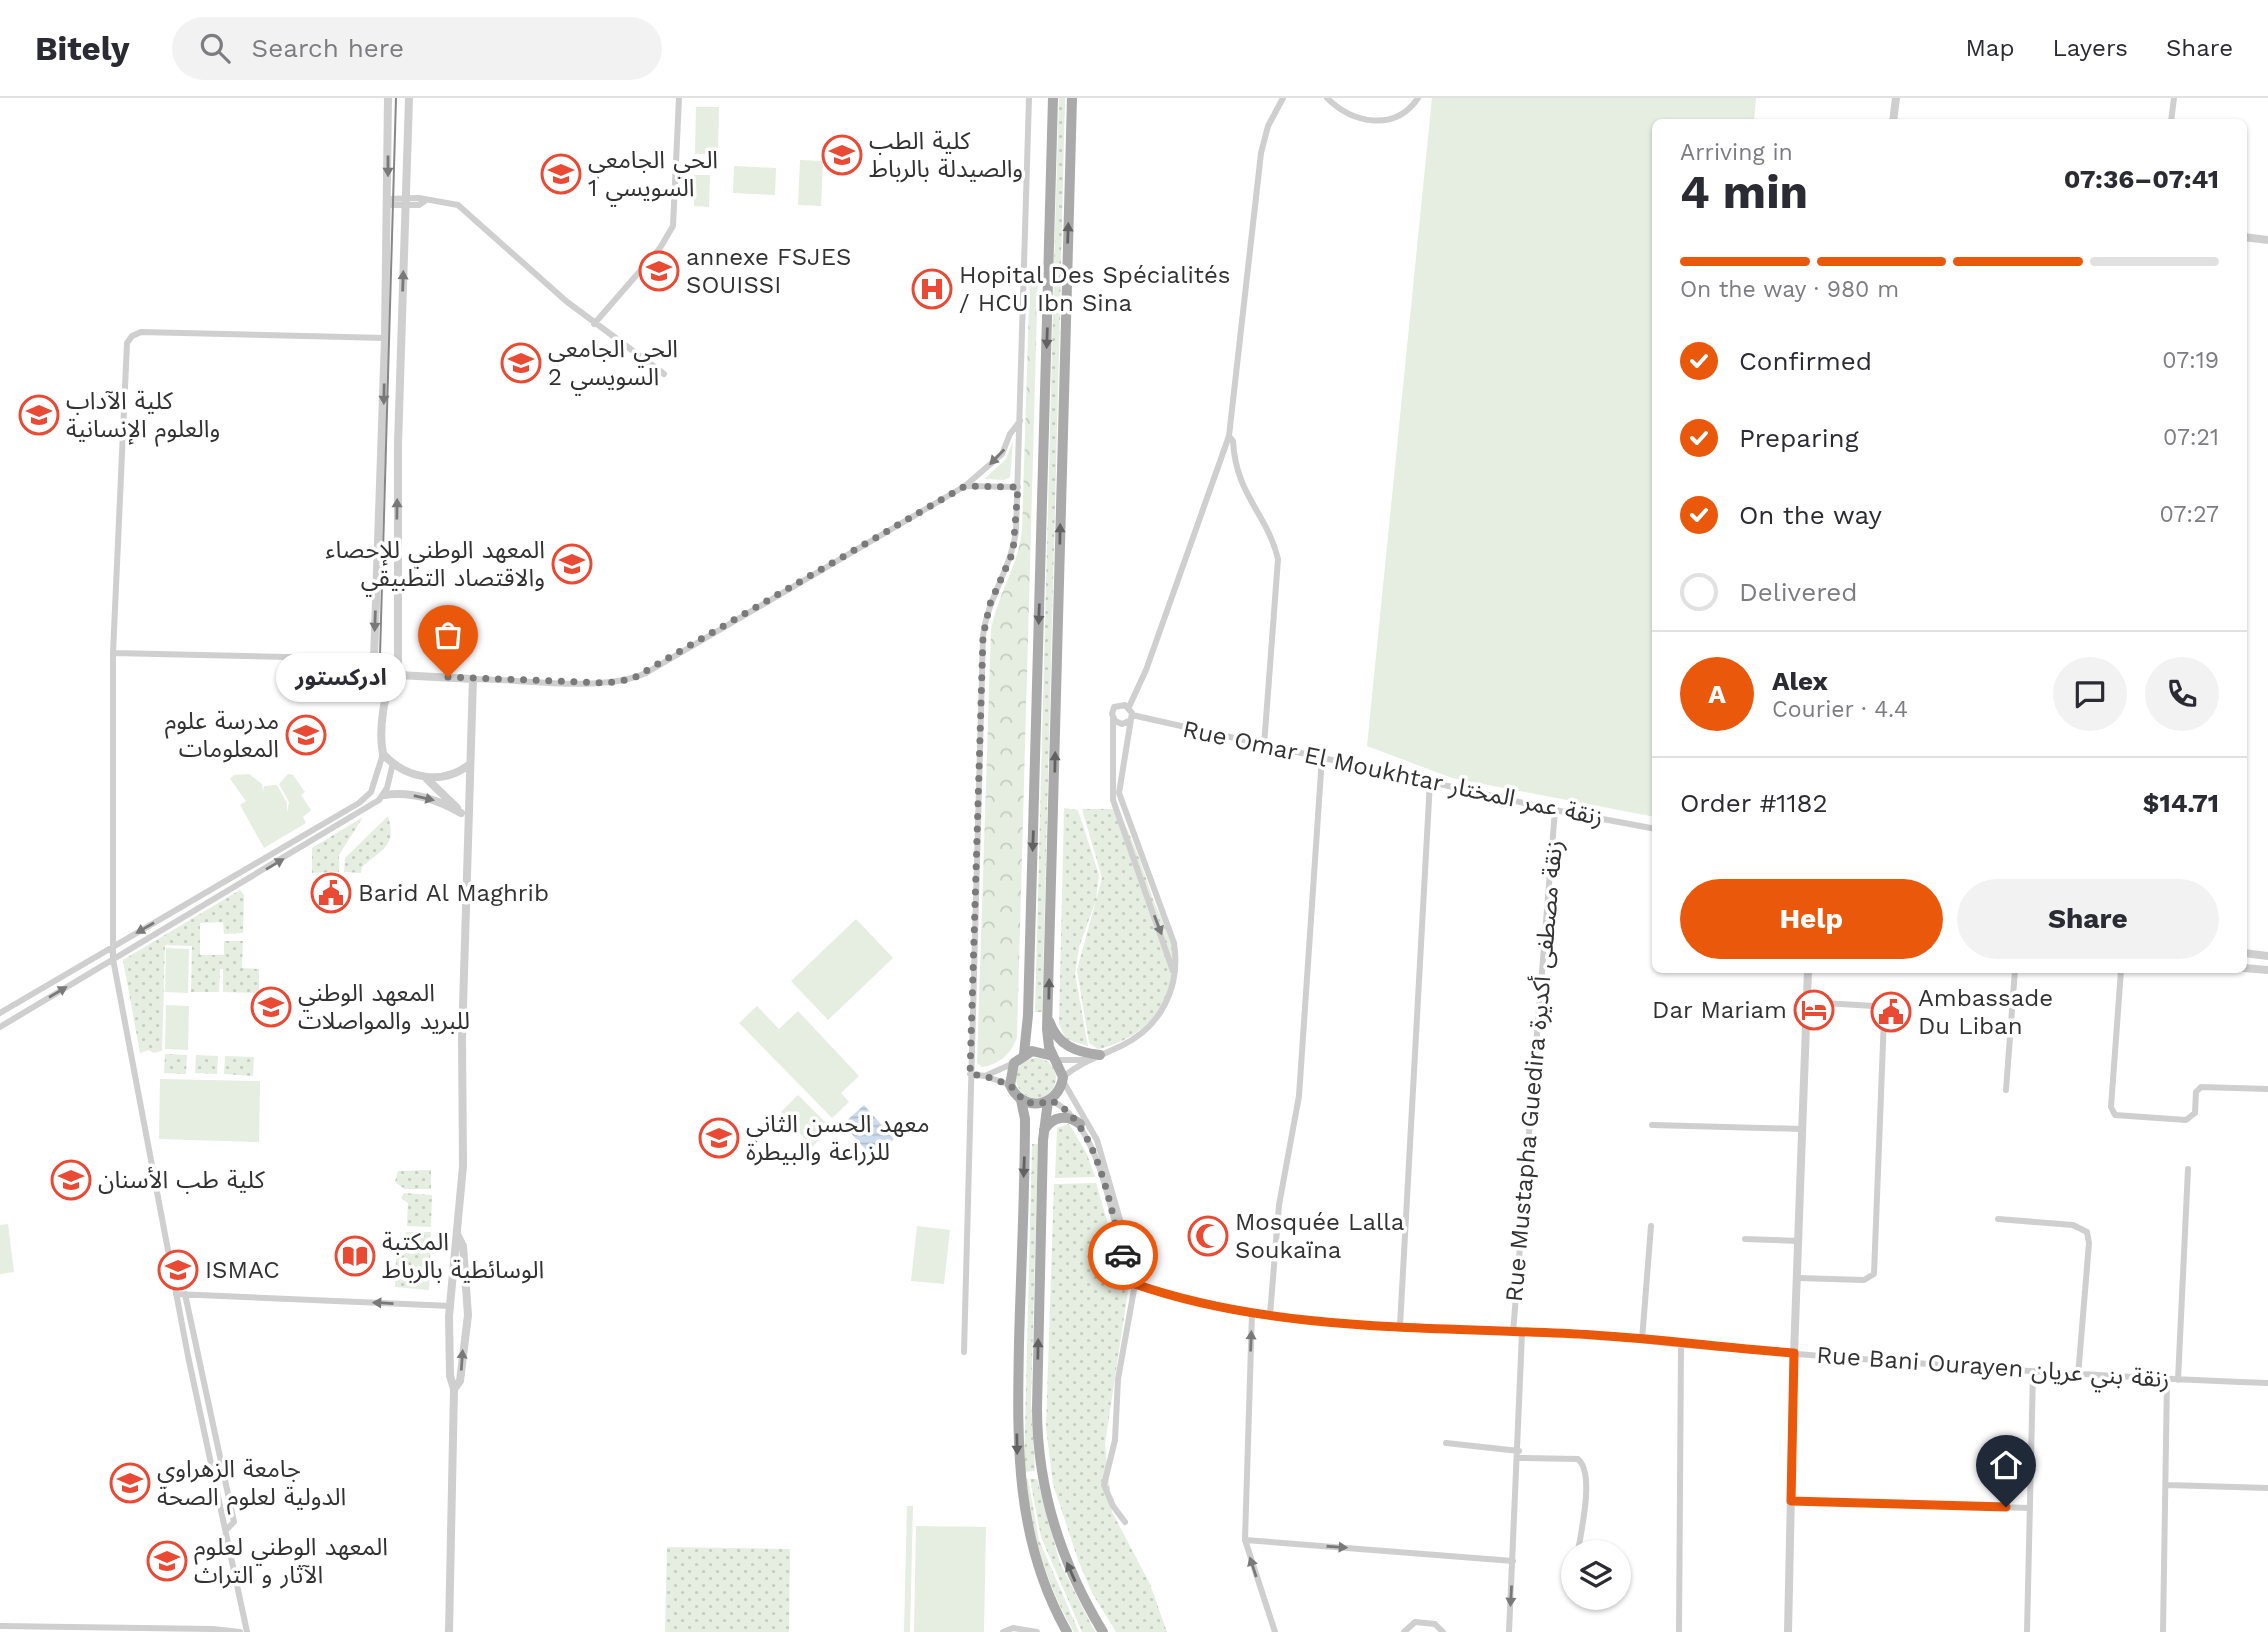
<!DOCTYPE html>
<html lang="en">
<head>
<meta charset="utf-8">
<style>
	body { margin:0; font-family:"Work Sans","Noto Sans Arabic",sans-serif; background:#f2f2f3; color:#2b2b33; height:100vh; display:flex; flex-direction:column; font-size:26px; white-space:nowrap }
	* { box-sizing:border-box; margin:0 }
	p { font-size:23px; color:#7c7c81 }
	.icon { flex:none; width:38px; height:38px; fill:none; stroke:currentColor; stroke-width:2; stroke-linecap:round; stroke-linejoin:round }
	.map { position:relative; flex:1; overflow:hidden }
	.side { position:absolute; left:1652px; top:21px; width:595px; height:854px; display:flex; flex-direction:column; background:#fff; border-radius:10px; box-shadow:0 2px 5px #0004 }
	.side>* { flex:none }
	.buttons { position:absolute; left:1561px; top:1442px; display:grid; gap:14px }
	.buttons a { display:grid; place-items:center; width:70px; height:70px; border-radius:50%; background:#fff; box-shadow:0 2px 5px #0004; font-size:35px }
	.pin { position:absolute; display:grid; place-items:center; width:60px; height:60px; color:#fff; margin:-72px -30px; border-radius:50% 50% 50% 0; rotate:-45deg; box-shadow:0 0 7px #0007 }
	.pin .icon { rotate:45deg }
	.courier { position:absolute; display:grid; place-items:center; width:70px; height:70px; margin:-35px; border:5px solid #ea580c; border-radius:50%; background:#fff; color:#222; box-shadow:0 2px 9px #0007 }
	.bubble { position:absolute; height:49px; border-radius:24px; background:#fff; box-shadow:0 2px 5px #0004; font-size:23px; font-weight:700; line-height:49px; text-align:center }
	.overview em { font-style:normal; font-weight:700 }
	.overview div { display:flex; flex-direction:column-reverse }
	.overview { display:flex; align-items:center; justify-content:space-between; height:119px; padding:0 28px }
	h1 { font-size:46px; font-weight:700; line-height:52px }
	.bar { display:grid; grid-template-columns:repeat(4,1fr); gap:10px 7px; align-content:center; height:84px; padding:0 28px }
	.bar i { height:9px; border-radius:5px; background:#e1e1e2 }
	.bar .on { background:#ea580c }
	.bar p { grid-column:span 4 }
	.line { display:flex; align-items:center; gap:18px; padding:0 28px; border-top:2px solid #e1e1e2 }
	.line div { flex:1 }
	.round { display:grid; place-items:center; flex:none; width:74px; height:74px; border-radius:37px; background:#f2f2f3 }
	ol { padding:0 28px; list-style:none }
	li { display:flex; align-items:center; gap:21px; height:77px }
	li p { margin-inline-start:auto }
	li .icon { padding:7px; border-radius:50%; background:#ea580c; color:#fff; stroke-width:4 }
	li:last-child { color:#7c7c81 }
	li i { width:38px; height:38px; border:4px solid #e1e1e2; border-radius:50% }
	.button { display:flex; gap:14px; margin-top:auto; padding:14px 28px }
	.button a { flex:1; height:80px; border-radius:42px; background:#ea580c; color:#fff; font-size:28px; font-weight:700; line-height:80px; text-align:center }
	.button a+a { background:#f2f2f3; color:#2b2b33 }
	header { display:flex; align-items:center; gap:42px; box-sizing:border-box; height:98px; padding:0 35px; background:#fff; border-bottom:2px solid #e1e1e2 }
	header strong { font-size:33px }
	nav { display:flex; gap:38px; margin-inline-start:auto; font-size:24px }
	.search { width:490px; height:63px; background:#f2f2f3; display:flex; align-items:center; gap:18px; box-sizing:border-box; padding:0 24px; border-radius:38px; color:#7c7c81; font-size:26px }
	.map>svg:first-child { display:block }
	.grass { fill:url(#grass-dots) }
	.forest { fill:url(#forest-crowns) }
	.garden { fill:#e5eee0 }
	.water { fill:url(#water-rules) }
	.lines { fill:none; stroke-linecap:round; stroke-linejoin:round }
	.minor { stroke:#cfcfcf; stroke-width:6 }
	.tertiary { stroke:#cfcfcf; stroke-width:8 }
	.primary { stroke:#aaa; stroke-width:10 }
	.tram { stroke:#878787; stroke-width:2 }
	.oneway { fill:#797979 }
	.oneway2 { fill:#626262 }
	.done { stroke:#7a7a7a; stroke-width:7; stroke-dasharray:0 12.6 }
	.route { stroke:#ea580c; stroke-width:9 }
	.labels { text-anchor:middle; stroke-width:7; stroke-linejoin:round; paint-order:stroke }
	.poi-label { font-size:24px; fill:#323232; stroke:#fff; text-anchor:start }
	.street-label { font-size:24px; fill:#323232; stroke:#fff }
</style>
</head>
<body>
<header>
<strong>Bitely</strong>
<div class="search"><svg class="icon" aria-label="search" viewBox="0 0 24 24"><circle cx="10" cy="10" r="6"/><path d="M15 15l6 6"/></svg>Search here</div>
<nav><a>Map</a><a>Layers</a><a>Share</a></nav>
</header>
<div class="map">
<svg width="2268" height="1534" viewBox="0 0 2268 1534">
	<defs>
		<pattern id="grass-dots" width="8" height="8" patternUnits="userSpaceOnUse" patternTransform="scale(1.75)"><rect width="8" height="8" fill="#e5eee0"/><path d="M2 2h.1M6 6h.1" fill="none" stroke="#c5cdc1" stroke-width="1.8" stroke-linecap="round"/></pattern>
		<pattern id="forest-crowns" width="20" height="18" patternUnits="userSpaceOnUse" patternTransform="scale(1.75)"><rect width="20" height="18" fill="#e5eee0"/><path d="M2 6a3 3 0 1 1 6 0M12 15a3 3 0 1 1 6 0" fill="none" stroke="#c5cdc1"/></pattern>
		<pattern id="water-rules" width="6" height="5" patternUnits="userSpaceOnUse" patternTransform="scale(1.75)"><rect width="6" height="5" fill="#ccdbee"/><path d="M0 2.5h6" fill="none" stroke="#b0bccd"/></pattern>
	</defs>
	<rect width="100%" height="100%" fill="#fff"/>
	<path class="grass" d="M1059 0H1065L1061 166H1054Z
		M1054 176H1061L1042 914H1035Z
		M1064 710 1078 712 1099 777 1096 802 1079 849 1075 876 1088 948 1066 941 1059 926Z
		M1082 711H1117C1133 740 1143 770 1153 801 1159 817 1170 833 1172 850 1180 900 1146 941 1098 951L1089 945 1077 872 1102 780Z
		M388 718C397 748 383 750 362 769L361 775 344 774 345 760Z
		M363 719 339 757V774L312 775V750Z
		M240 792 244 797 243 835 224 836 223 824 200 825V857H224V843H243L242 870 259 871V895L223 894V871H220L219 894H191L192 848 165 847 162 953 153 955 149 952 140 955 123 862Z
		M165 956 187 957 186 976 164 975Z
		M196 957 218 958 217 976 195 975Z
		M225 958 254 959 253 978 224 976Z
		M1016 980a20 20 0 1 1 40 0a20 20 0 1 1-40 0Z
		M1069 1026 1087 1056 1095 1079 1055 1080 1057 1030Z
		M1032 1046H1038L1031 1303 1035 1373 1024 1374Z
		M431 1072V1091H405L395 1084 398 1073Z
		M1096 1085 1128 1193 1105 1346 1112 1414 1150 1486 1167 1534H1116L1092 1495 1078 1462 1053 1386 1046 1330 1054 1086Z
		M404 1095 432 1097 431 1129 407 1128 408 1105 401 1100Z
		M406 1134H431L429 1192 395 1189 396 1161 405 1156Z
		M1028 1381 1039 1442 1079 1534H1074C1046 1487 1032 1435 1025 1382Z
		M1030 1381H1037L1060 1465 1095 1534H1082L1041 1439Z
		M667 1449 790 1451 789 1534H665Z"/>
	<path class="forest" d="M1030 176H1038L1017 939C1012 955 999 967 982 969L977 965 991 531C998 496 1018 468 1022 433Z"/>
	<path class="garden" d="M1432 0H1756L1754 24H1656L1655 719 1452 680 1367 648Z
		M696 9H719L718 56H695Z
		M800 62 823 63 821 108 798 107Z
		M734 68 776 70 775 97 733 95Z
		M694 77H710L709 109 694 108Z
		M1013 343 1010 379 1004 382 984 381 1006 361Z
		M249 676 262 686 263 694 264 688 277 687 287 705V715L289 704 279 686 288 676 293 677 305 694 301 697 311 712 303 719 306 725 264 750 240 707 246 703 230 681 234 677Z
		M856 821 893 860 828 922 791 883Z
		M166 850 189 851 188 895 165 894Z
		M166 907 189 908 188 952 165 951Z
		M757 908 779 931 798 913 859 978 841 995 849 1004 832 1020 739 925Z
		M160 981 260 983 259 1044 159 1041Z
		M798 997 831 1030 812 1049 781 1014Z
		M8 1126 14 1174 0 1176V1127Z
		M917 1128 950 1132 944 1186 911 1183Z
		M907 1408H913L910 1534H904Z
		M916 1428 986 1429 984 1534H914Z"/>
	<path class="water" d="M864 1007 894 1041 873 1060 843 1026Z"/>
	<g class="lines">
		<path class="minor" d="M1327 0C1353 26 1395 34 1418 0
			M2171 24 2174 0
			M387 101 419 100 458 107 566 203 664 276
			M387 107H419L425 103
			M594 226 660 150 673 128 679 0
			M1229 338 1233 343C1236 398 1267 415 1278 461L1264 648
			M965 388 1018 389
			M113 555 374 561
			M473 581C522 581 602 595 646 575L965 388 1002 356 1010 336 1020 323
			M1129 609 1146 572 1229 338 1261 55 1268 28 1283 0
			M1132 617 1555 712 1656 731
			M1113 620V702L1173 873
			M2121 872 2111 1009 2115 1017 2186 1022 2195 1015 2196 994 2201 989 2268 991
			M0 915 359 705 371 694 383 656
			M0 929 379 702 387 690 393 665
			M1056 962H1085
			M970 976 985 978 1014 965
			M985 978 1010 987
			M1063 979C1081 964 1100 958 1121 948 1161 929 1181 889 1174 845L1119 695 1132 615 1125 607 1114 609 1112 616 1115 623 1122 626 1129 623
			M1063 983 1097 1042 1134 1170 1135 1186 1118 1281 1115 1342 1104 1387 1113 1408 1125 1424
			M2006 992 2015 872
			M1050 1002C1099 1023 1112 1119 1125 1166L1134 1184
			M1652 1027 1802 1031
			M1998 1121 2073 1127 2087 1134 2089 1145 2078 1278
			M1745 1141 1799 1143
			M1798 1180 1864 1182 1874 1176 1884 919 1881 912 1874 908 1807 904
			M1135 1186C1282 1236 1441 1226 1594 1237 1625 1239 1655 1245 1685 1247 1879 1263 2073 1278 2268 1285
			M176 1196 451 1208
			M185 1196 234 1424 227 1431
			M1252 1215 1245 1442 1275 1534
			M1270 1217 1279 1107 1299 998 1322 659
			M1400 1228 1430 683
			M1513 1235 1555 712
			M1642 1242 1651 1128
			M964 1254 983 538C987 501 1011 471 1016 433L1029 0
			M2178 1282 2188 1071
			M1446 1345 1519 1353
			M1519 1360 1578 1361C1595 1376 1581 1432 1578 1454
			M2167 1387 2268 1390
			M1791 1403 2030 1410
			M1245 1442 1513 1463
			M0 1528 213 1531 240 1534
			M247 1534 188 1258 113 861V555L127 245 132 238 141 234 385 240
			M1003 1534 1013 1530 1037 1534
			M1404 1534 1415 1524 1435 1526 1443 1534
			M1509 1534 1522 1235
			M1679 1534 1681 1247
			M2027 1534 2033 1274
			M2163 1534 2167 1281"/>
		<path class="tertiary" d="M1893 24 1896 0
			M2244 139 2268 142
			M375 570 388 573 397 566
			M398 577V346L409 0
			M386 591 374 561 385 240 388 0
			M427 681 457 710
			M384 697C411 693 437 701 461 715
			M2244 855 2268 858
			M2244 870 2268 872
			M454 1291 460 1283 468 1217 463 1148 458 1138
			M449 1534 454 1291 450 1278 449 1218 463 1068 462 941 473 581 398 577C382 590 379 636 383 656 406 681 443 688 470 666
			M1788 1534 1794 1256 1808 872"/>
		<path class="primary" d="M1049 923C1058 948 1076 954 1100 957
			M1024 956 1028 917 1053 0
			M1053 958 1032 953 1014 965 1010 987C1023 1016 1059 1009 1063 979L1049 949 1047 931 1072 0
			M1021 1002 1025 1021C1025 1095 1021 1170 1019 1245 1017 1347 1015 1442 1067 1534
			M1048 1003 1043 1042 1037 1310C1037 1391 1061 1465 1103 1534
			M1044 1032C1053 1018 1067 1016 1080 1026"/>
		<path class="tram" d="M380 557 396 0"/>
	</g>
	<defs><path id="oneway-solid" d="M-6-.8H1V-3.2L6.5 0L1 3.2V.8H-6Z" transform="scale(1.75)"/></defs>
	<g class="oneway">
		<use href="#oneway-solid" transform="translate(388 68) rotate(90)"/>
		<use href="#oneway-solid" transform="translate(403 183) rotate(-88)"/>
		<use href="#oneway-solid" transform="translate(384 296) rotate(91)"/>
		<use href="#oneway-solid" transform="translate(997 359) rotate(134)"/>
		<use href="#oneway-solid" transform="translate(397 411) rotate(-89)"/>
		<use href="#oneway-solid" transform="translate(375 523) rotate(92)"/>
		<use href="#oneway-solid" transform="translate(424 700) rotate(13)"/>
		<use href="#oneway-solid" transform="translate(275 766) rotate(-31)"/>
		<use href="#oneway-solid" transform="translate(1158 827) rotate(69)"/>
		<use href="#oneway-solid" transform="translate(145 830) rotate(150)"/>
		<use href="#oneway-solid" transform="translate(58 894) rotate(-31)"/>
		<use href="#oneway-solid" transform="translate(383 1205) rotate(-177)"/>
		<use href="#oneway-solid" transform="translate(1251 1243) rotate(-88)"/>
		<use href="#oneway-solid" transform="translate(462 1262) rotate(-86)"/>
		<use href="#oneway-solid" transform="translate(1337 1449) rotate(4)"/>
		<use href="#oneway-solid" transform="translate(1253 1469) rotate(-108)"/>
		<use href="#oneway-solid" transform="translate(1511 1498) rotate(93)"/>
	</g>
	<g class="oneway2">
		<use href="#oneway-solid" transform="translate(1068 135) rotate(-88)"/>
		<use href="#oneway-solid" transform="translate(1047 240) rotate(92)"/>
		<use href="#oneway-solid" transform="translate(1060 436) rotate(-89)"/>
		<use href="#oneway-solid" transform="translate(1039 516) rotate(92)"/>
		<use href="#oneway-solid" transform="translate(1055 664) rotate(-89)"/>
		<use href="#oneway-solid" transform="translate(1033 743) rotate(92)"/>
		<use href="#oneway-solid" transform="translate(1049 891) rotate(-89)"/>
		<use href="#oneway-solid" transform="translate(1024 1069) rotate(92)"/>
		<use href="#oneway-solid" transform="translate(1038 1251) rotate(-89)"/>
		<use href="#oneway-solid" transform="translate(1017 1346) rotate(89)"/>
		<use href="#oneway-solid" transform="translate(1071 1474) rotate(-114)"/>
	</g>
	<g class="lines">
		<path class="done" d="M448 579 606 585 632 581 965 388 1018 389 1013 454 990 506 983 538 970 976 985 978 1010 987 1025 1004 1039 1006 1050 1002C1098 1023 1110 1111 1123 1157"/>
		<path class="route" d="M1123 1157 1135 1186C1279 1236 1442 1228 1593 1237 1660 1241 1727 1250 1794 1255L1791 1403 2006 1409"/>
	</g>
	<defs>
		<symbol id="university-ring" viewBox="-11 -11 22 22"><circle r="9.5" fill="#fff" stroke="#ea4933" stroke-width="1.5"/><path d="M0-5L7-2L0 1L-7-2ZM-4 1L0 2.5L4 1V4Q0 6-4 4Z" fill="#ea4933"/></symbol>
		<symbol id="hospital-ring" viewBox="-11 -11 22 22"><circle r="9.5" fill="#fff" stroke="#ea4933" stroke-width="1.5"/><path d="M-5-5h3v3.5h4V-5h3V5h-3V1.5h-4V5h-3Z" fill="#ea4933"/></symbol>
		<symbol id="civic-ring" viewBox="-11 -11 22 22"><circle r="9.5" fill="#fff" stroke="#ea4933" stroke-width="1.5"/><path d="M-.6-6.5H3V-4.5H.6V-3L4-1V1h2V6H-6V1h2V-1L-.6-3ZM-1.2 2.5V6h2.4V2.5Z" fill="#ea4933"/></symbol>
		<symbol id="hotel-ring" viewBox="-11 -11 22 22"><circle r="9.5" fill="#fff" stroke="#ea4933" stroke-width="1.5"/><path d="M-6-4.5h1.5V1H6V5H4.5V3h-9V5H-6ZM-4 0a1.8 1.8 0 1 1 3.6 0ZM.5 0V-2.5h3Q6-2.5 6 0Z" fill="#ea4933"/></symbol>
		<symbol id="mosque-ring" viewBox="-11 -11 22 22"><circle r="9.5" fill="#fff" stroke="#ea4933" stroke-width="1.5"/><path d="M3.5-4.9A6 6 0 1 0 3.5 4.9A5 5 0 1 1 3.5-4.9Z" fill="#ea4933"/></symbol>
		<symbol id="library-ring" viewBox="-11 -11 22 22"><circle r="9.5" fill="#fff" stroke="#ea4933" stroke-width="1.5"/><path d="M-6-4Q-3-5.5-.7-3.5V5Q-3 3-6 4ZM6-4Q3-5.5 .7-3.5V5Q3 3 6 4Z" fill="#ea4933"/></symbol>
	</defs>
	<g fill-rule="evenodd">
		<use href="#university-ring" x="820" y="35" width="44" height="44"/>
		<use href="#university-ring" x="539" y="54" width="44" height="44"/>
		<use href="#university-ring" x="637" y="151" width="44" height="44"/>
		<use href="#hospital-ring" x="910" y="169" width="44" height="44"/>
		<use href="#university-ring" x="499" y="243" width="44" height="44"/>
		<use href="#university-ring" x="17" y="295" width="44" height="44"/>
		<use href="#university-ring" x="550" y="444" width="44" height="44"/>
		<use href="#university-ring" x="284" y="615" width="44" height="44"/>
		<use href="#civic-ring" x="309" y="773" width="44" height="44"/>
		<use href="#university-ring" x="249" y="887" width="44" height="44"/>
		<use href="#hotel-ring" x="1792" y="890" width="44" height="44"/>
		<use href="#civic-ring" x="1869" y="892" width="44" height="44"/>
		<use href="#university-ring" x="697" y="1018" width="44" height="44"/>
		<use href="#university-ring" x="49" y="1060" width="44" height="44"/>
		<use href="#mosque-ring" x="1186" y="1116" width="44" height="44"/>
		<use href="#library-ring" x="333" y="1136" width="44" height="44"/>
		<use href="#university-ring" x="156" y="1150" width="44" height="44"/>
		<use href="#university-ring" x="108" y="1363" width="44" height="44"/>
		<use href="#university-ring" x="145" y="1441" width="44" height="44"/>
	</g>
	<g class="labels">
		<g class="poi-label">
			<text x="869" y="51">كلية الطب<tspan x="869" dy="28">والصيدلة بالرباط</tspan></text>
			<text x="588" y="70">الحي الجامعي<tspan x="588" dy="28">السويسي 1</tspan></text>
			<text x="686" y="167">annexe FSJES<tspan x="686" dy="28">SOUISSI</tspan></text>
			<text x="959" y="185">Hopital Des Spécialités<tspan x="959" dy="28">/ HCU Ibn Sina</tspan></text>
			<text x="548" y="259">الحي الجامعي<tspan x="548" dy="28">السويسي 2</tspan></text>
			<text x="66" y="311">كلية الآداب<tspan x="66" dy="28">والعلوم الإنسانية</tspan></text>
			<text x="545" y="460" text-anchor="end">المعهد الوطني للإحصاء<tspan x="545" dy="28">والاقتصاد التطبيقي</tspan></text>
			<text x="279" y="631" text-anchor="end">مدرسة علوم<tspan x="279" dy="28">المعلومات</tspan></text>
			<text x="358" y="803">Barid Al Maghrib</text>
			<text x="298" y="903">المعهد الوطني<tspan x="298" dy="28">للبريد والمواصلات</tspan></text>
			<text x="1918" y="908">Ambassade<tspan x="1918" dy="28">Du Liban</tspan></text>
			<text x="1787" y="920" text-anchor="end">Dar Mariam</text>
			<text x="746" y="1034">معهد الحسن الثاني<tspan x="746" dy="28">للزراعة والبيطرة</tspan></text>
			<text x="98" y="1090">كلية طب الأسنان</text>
			<text x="1235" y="1132">Mosquée Lalla<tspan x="1235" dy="28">Soukaïna</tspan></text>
			<text x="382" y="1152">المكتبة<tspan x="382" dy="28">الوسائطية بالرباط</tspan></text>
			<text x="205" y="1180">ISMAC</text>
			<text x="157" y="1379">جامعة الزهراوي<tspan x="157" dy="28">الدولية لعلوم الصحة</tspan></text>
			<text x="194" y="1457">المعهد الوطني لعلوم<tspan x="194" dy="28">الآثار و التراث</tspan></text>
		</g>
		<g class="street-label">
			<text transform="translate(1393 675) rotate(12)" y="8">Rue Omar El Moukhtar زنقة عمر المختار</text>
			<text transform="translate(1534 973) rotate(-85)" y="8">Rue Mustapha Guedira زنقة مصطفى أكديرة</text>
			<text transform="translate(1993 1269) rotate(4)" y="8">Rue Bani Ourayen زنقة بني عريان</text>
		</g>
	</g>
</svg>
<div class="buttons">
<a><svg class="icon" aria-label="layers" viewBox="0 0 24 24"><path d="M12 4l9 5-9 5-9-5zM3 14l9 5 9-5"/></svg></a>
</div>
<div class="pin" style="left:448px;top:579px;background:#ea580c"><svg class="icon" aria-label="bag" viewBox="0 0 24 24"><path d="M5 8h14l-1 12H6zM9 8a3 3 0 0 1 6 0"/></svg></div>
<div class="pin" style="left:2006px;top:1409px;background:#1f2937"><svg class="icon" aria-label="home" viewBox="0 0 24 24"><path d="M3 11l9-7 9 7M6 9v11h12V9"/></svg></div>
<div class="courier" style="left:1123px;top:1157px"><svg class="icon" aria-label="car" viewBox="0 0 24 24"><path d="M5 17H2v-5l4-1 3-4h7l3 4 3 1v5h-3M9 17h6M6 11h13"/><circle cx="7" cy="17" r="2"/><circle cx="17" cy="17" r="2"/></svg></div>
<div class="bubble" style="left:276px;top:555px;width:130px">ادركستور</div>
<section class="side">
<div class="overview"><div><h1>4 min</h1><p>Arriving in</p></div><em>07:36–07:41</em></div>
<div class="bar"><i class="on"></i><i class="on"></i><i class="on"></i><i></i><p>On the way · 980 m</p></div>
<ol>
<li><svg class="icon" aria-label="check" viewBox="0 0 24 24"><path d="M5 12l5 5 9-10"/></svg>Confirmed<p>07:19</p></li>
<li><svg class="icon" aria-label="check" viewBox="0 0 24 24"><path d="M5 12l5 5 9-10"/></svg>Preparing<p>07:21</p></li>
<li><svg class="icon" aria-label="check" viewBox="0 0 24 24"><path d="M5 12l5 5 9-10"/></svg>On the way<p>07:27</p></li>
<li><i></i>Delivered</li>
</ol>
<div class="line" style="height:126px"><b class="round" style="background:#ea580c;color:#fff">A</b><div><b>Alex</b><p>Courier · 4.4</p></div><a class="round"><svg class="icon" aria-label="chat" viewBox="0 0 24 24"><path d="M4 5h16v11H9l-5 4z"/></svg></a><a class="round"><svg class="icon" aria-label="phone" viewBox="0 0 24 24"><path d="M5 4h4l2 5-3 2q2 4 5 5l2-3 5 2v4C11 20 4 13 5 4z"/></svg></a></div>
<div class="line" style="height:91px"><div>Order #1182</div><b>$14.71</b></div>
<div class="button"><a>Help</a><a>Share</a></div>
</section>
</div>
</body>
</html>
